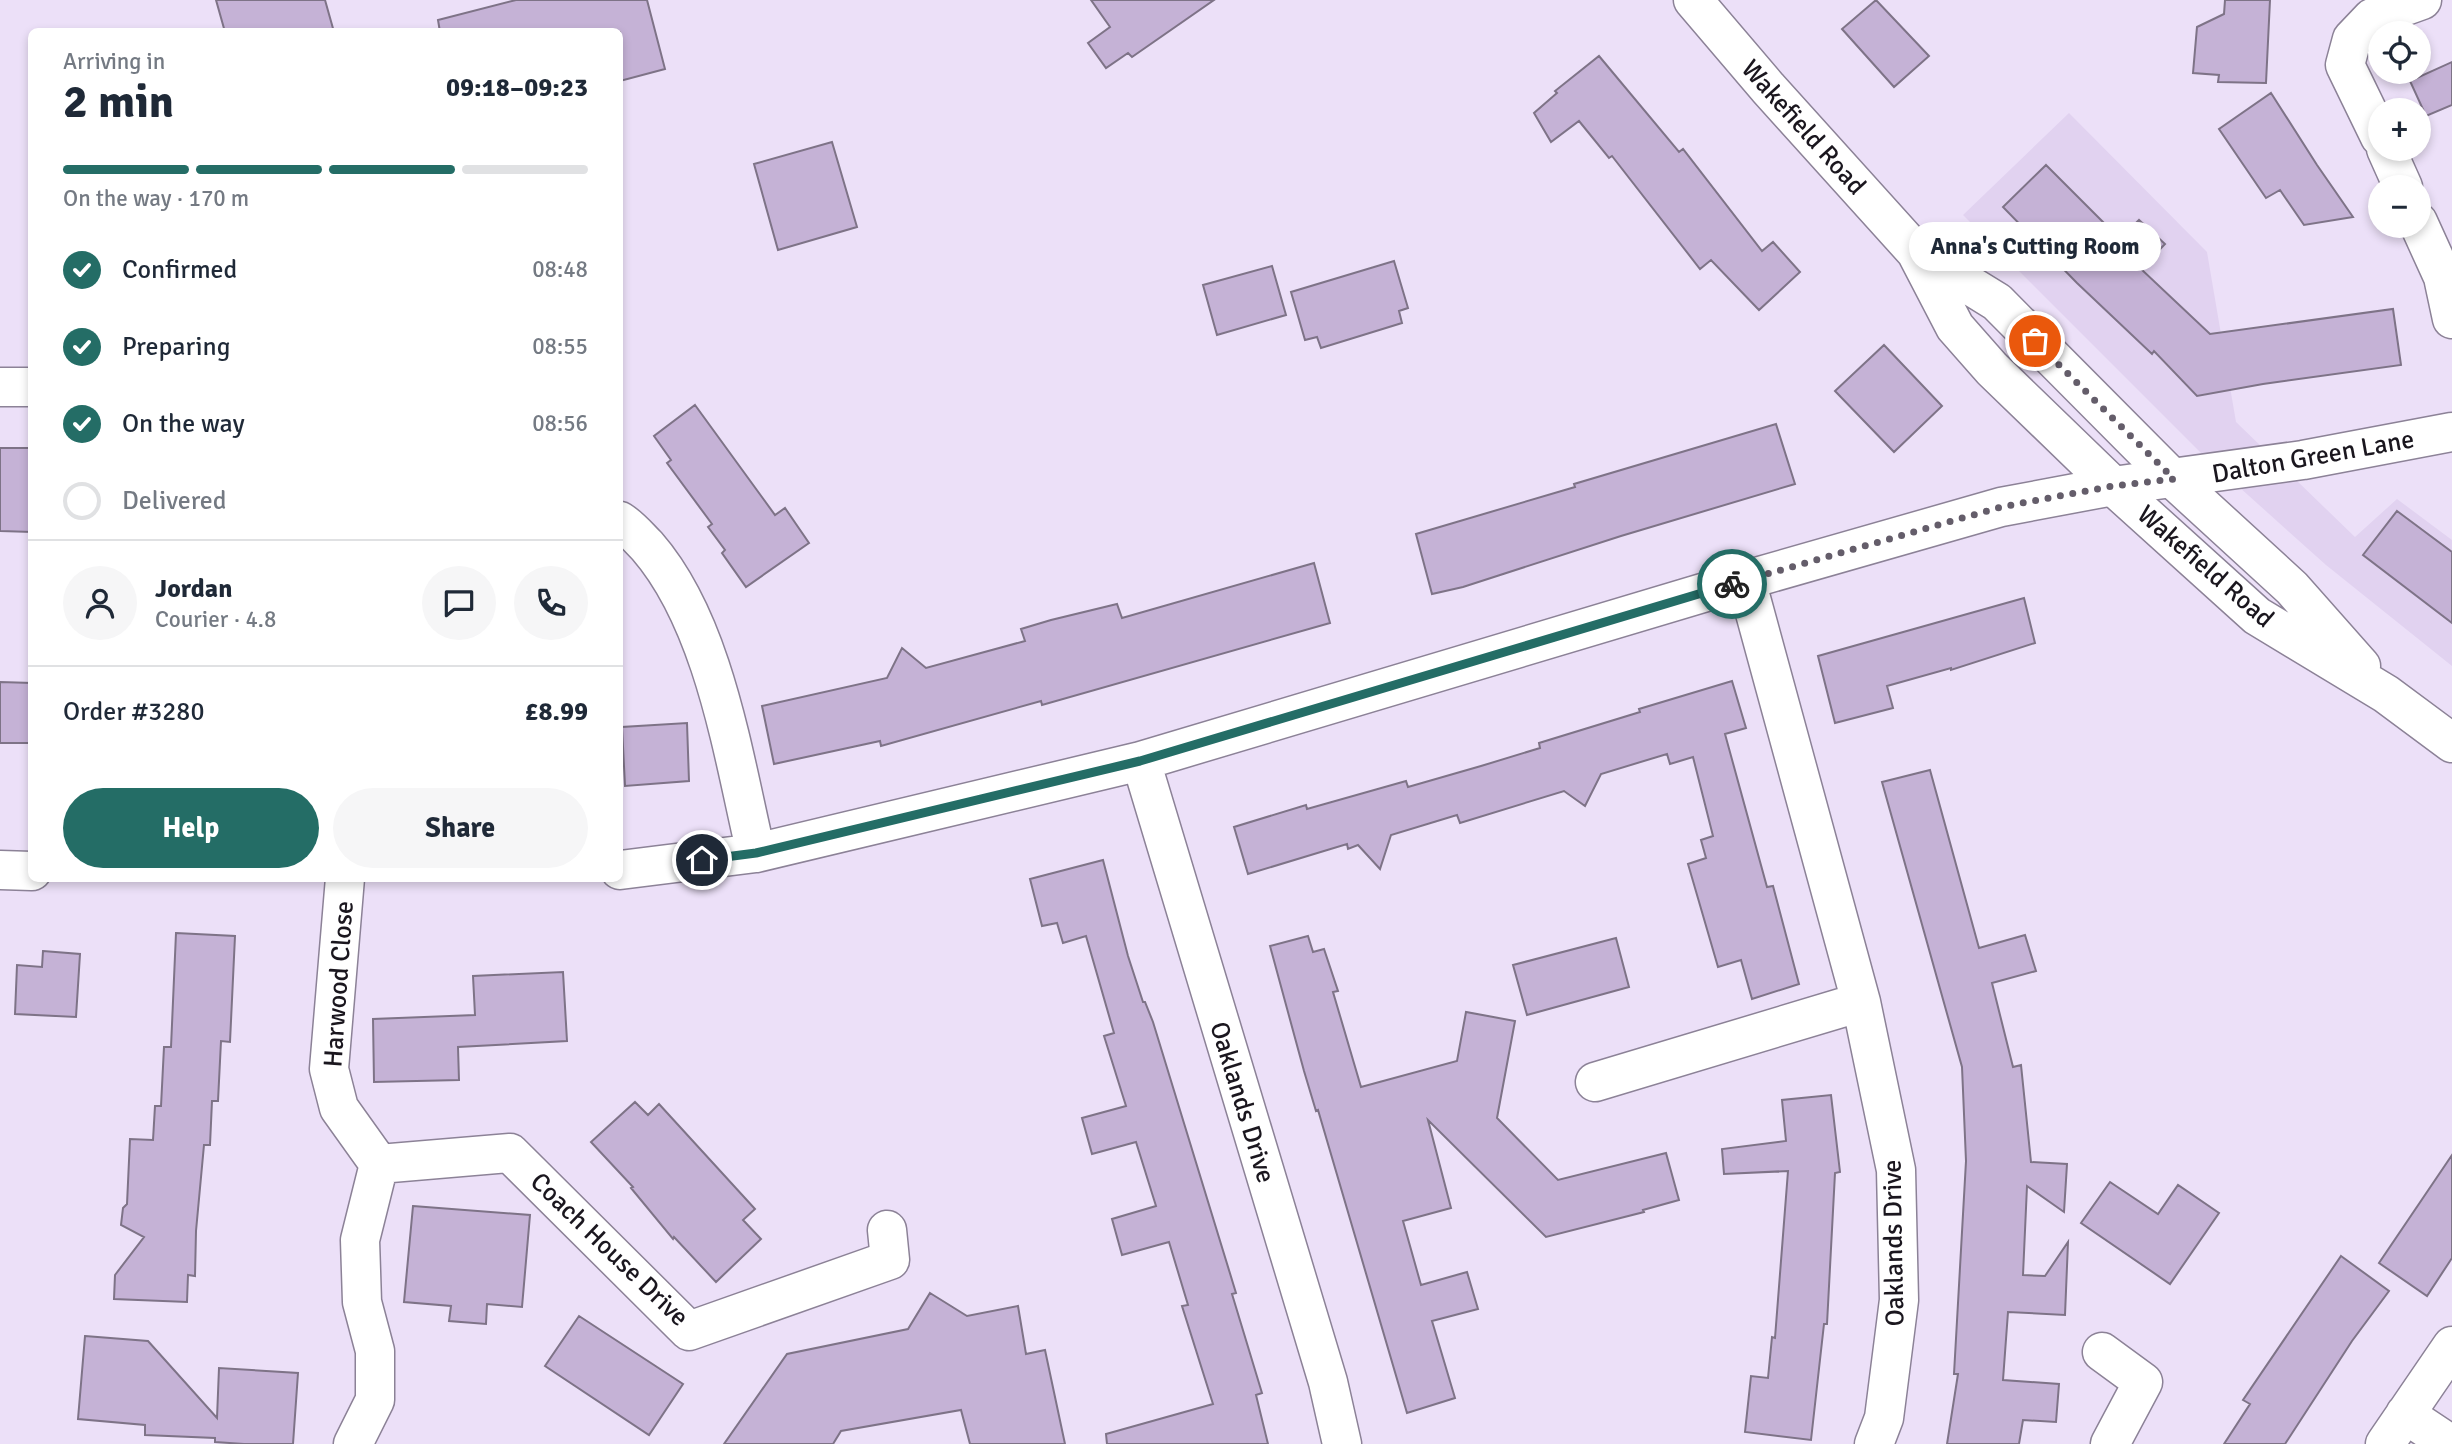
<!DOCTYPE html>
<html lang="en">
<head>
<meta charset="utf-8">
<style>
	body { margin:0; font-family:Signika,sans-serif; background:#f6f6f7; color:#1f2937; height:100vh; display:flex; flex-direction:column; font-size:26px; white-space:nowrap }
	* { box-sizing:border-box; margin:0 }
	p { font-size:23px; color:#747a83 }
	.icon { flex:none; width:38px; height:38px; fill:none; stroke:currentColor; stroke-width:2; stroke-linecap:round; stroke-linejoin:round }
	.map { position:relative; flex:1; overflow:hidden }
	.side { position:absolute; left:28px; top:28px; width:595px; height:854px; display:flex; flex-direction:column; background:#fff; border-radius:10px; box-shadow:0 4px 10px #0003 }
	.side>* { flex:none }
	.controls { position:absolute; left:2368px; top:21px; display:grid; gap:14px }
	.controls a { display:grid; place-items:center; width:63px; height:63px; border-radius:50%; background:#fff; box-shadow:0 4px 10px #0003; font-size:35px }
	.pin { position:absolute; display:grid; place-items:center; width:60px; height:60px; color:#fff; margin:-30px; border:4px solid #fff; border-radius:50%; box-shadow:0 2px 7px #0007 }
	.courier { position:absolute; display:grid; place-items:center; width:70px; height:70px; margin:-35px; border:5px solid #246d66; border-radius:50%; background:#fff; color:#222; box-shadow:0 2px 9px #0007 }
	.bubble { position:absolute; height:49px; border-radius:24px; background:#fff; box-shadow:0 4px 10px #0003; font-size:23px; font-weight:800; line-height:49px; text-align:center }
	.headline em { font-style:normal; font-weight:800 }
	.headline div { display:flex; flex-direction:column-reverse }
	.headline { display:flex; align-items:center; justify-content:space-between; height:119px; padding:0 35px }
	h1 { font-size:46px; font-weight:800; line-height:52px }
	.bar { display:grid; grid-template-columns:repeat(4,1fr); gap:10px 7px; align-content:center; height:84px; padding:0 35px }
	.bar i { height:9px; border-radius:5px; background:#e0e1e3 }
	.bar .current { background:#246d66 }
	.bar p { grid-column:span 4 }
	.line { display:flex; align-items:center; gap:18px; padding:0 35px; border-top:2px solid #e0e1e3 }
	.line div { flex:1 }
	.round { display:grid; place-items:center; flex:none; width:74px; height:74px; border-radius:37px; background:#f6f6f7 }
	ol { padding:0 35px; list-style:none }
	li { display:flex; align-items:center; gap:21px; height:77px }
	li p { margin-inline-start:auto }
	li .icon { padding:7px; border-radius:50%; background:#246d66; color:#fff; stroke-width:4 }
	li:last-child { color:#747a83 }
	li i { width:38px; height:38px; border:4px solid #e0e1e3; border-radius:50% }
	.button { display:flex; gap:14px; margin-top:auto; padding:14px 35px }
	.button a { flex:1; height:80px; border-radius:42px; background:#246d66; color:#fff; font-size:28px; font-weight:800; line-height:80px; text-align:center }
	.button a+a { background:#f6f6f7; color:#1f2937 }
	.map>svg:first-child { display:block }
	.built { fill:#e1d2f0 }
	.building { fill:#c5b2d6; stroke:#7e7387; stroke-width:2 }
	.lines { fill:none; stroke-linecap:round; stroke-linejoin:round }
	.minor-casing { stroke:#8c8297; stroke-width:41 }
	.trunk-casing { stroke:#8c8297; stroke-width:41 }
	.minor { stroke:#fff; stroke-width:38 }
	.trunk { stroke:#fff; stroke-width:38 }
	.done { stroke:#645d6a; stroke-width:7; stroke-dasharray:0 12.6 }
	.route { stroke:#246d66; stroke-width:9 }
	.labels { text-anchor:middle; stroke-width:5; stroke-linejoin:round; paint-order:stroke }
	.street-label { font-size:26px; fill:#1a161e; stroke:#fff }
</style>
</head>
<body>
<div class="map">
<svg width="2452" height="1444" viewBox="0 0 2452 1444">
	<rect width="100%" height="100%" fill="#ece0f8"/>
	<path class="built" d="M2069 113 2207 252 2236 422 2355 537 2397 499 2452 540V666L2326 565 2200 452 1963 215Z"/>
	<path class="building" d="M216 0H325L334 32H225Z
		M516 0H647L665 69 620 81V32H440L438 20Z
		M1091 0H1214L1132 57 1128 53 1106 68 1088 43 1110 27Z
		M1876 0 1929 56 1894 87 1842 29Z
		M2225 0H2270L2266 83 2218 82 2219 75 2193 73 2197 27 2224 14Z
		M1599 56 1679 152 1683 149 1762 251 1773 242 1800 272 1759 310 1711 260 1700 269 1612 156 1609 158 1579 121 1551 142 1534 113 1557 93 1555 91Z
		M2452 62V105L2426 116 2410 81Z
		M2271 93 2317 165 2353 217 2304 225 2280 190 2266 198 2219 129Z
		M832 142 857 227 778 250 754 164Z
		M2046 165 2120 239 2139 220 2165 244 2141 269 2210 334 2393 309 2401 365 2263 384 2197 396 2154 351 2152 354 2077 283 2003 207Z
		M1394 261 1408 308 1399 311 1402 323 1321 348 1317 337 1305 340 1291 292Z
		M1272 266 1286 315 1217 335 1203 285Z
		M1884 345 1942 406 1894 452 1835 391Z
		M695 405 775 515 785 508 809 543 746 587 722 553 725 550 708 527 712 524 667 463 671 460 654 436Z
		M1776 424 1795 484 1621 536 1463 587 1432 594 1416 534 1575 487 1574 484Z
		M0 448H32V532L0 531Z
		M2397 511 2452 552V623L2363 555Z
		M1314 563 1330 623 1042 705 1041 701 881 746 880 741 774 764 762 706 887 678 902 648 926 668 1025 641 1021 629 1051 620 1117 604 1122 618Z
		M2024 598 2035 643 1951 670V668L1887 686 1893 708 1835 723 1818 656Z
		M1732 681 1746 728 1725 734 1767 887 1773 886 1799 984 1752 999 1741 960 1718 967 1688 864 1706 858 1701 840 1713 836 1693 757 1670 764 1667 754 1601 774 1585 806 1564 791 1460 823 1457 815 1391 835 1380 869 1358 845 1348 849 1347 844 1248 874 1234 827 1306 805 1307 809 1406 781 1408 787 1481 766 1540 748 1539 743 1640 712 1639 709Z
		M0 682 32 683V743H0Z
		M687 723 689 781 625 786 622 727Z
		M1930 770 1979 948 2025 935 2036 971 1992 983 2013 1067 2021 1065 2031 1162 2067 1164 2064 1212 2027 1186 2023 1275 2045 1276 2068 1242 2065 1315 2008 1312 2003 1380 2059 1384 2056 1422 2023 1420 2019 1444H1947L1958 1374H1954L1966 1161 1962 1067 1882 782Z
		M1103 860 1128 956 1143 1002H1145L1153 1022 1236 1293 1232 1294 1262 1393 1256 1395 1268 1444H1107L1106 1434 1213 1404 1182 1306 1188 1305 1169 1242 1122 1255 1112 1219 1156 1206 1136 1142 1092 1154 1082 1118 1126 1106 1104 1036 1114 1033 1086 936 1063 943 1057 923 1042 926 1030 879Z
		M176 933 235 936 230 1042 221 1041 218 1101H212L210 1145H204L196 1231 195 1276 188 1275 187 1302 114 1299 115 1275 144 1237 121 1225 123 1208 127 1204 130 1139 153 1140 155 1106H161L164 1047H171Z
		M1308 936 1313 952 1324 949 1338 991 1333 992 1361 1087 1457 1061 1466 1012 1515 1021 1497 1118 1558 1180 1666 1153 1679 1200 1643 1210 1644 1212 1546 1237 1428 1120 1451 1208 1403 1221 1421 1285 1467 1272 1478 1309 1432 1321 1455 1398 1407 1413 1318 1110 1316 1111 1304 1071 1270 946Z
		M1616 938 1629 987 1527 1015 1513 965Z
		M43 951 80 954 76 1017 15 1014 17 965 42 967Z
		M563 972 567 1041 458 1047 459 1080 374 1082 373 1019 475 1015 473 976Z
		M1831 1095 1840 1172 1835 1173 1827 1324H1824L1811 1440 1745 1432 1751 1376 1768 1378 1772 1337 1775 1338 1788 1171 1724 1174 1722 1149 1786 1141 1782 1100Z
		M635 1102 648 1115 659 1104 755 1209 743 1220 761 1239 716 1282 674 1237 673 1239 631 1188 633 1187 591 1142Z
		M2452 1155V1258L2427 1296 2379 1263Z
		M2110 1182 2158 1214 2178 1185 2219 1213 2170 1284 2081 1223Z
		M413 1206 530 1215 522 1307 487 1304 486 1324 449 1321 451 1306 404 1302Z
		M2341 1256 2389 1291 2352 1341 2285 1444H2224L2250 1404 2243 1400Z
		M930 1293 967 1316 1018 1306 1026 1354 1045 1350 1065 1444H970L961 1410 841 1431 833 1444H724L787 1354 908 1329Z
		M579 1316 683 1384 649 1435 545 1366Z
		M85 1336 148 1341 217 1418 219 1368 298 1373 293 1444H244L215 1442V1438L145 1435V1425L78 1419Z"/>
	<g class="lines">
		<defs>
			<path id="minor" d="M2380 137 2345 65 2352 39 2372 18 2422 0
				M2386 149 2403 187
				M2418 222 2443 277 2452 319
				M0 387H32
				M620 521C631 528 638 537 647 546 714 623 733 755 756 853
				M1746 580 1861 1002 1896 1170 1899 1300 1884 1418 1874 1444
				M1141 761 1328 1382 1342 1444
				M0 870 32 871
				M620 870 756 853 1141 761 1746 580 2001 507 2113 486 2303 460 2452 432
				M345 878 329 1069 339 1108 379 1164 360 1240 362 1302 375 1351V1400L353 1444
				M1595 1082 1861 1002
				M379 1164 510 1153 689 1331 890 1260 887 1230
				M2102 1352 2143 1382 2110 1444
				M2405 1414 2450 1444
				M2385 1444 2452 1346"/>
			<path id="trunk" d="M1693 0 1768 88 1916 252 1955 327 1992 369 2113 486 2257 616 2386 694 2452 743
				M1916 252 1997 302 2173 479 2292 588 2361 666"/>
		</defs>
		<use href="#minor" class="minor-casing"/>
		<use href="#trunk" class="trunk-casing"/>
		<use href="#minor" class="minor"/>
		<use href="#trunk" class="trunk"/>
	</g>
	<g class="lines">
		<path class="done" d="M1732 584 2001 507 2113 486 2174 479 2035 341"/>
		<path class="route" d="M702 860 756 853 1140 761 1732 584"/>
	</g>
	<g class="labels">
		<g class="street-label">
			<text transform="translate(1804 127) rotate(48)" y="9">Wakefield Road</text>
			<text transform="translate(2313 456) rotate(-10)" y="9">Dalton Green Lane</text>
			<text transform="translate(2206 566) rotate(41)" y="9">Wakefield Road</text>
			<text transform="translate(338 984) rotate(-86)" y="9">Harwood Close</text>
			<text transform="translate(1243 1102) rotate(73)" y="9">Oaklands Drive</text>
			<text transform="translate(1893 1243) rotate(-91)" y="9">Oaklands Drive</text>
			<text transform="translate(610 1249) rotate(44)" y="9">Coach House Drive</text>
		</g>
	</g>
</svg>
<div class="controls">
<a><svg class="icon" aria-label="locate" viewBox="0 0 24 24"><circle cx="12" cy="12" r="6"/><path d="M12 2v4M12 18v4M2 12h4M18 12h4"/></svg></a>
<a>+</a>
<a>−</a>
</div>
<div class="pin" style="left:2035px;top:341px;background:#ea580c"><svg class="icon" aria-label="bag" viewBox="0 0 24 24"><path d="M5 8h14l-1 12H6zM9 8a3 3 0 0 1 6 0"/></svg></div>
<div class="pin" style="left:702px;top:860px;background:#1f2937"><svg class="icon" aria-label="home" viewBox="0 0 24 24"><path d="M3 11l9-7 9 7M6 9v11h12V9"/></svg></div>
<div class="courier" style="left:1732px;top:584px"><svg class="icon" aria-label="bike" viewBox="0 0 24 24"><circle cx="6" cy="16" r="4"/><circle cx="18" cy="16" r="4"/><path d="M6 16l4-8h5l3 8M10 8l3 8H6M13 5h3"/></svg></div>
<div class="bubble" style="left:1909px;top:222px;width:252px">Anna's Cutting Room</div>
<section class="side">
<div class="headline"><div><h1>2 min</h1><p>Arriving in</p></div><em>09:18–09:23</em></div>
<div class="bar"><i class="current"></i><i class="current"></i><i class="current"></i><i></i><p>On the way · 170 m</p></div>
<ol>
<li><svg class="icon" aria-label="check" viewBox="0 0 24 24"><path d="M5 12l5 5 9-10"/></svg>Confirmed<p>08:48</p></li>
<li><svg class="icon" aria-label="check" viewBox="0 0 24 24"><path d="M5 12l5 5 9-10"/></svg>Preparing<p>08:55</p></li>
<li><svg class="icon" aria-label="check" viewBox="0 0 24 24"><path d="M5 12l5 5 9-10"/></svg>On the way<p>08:56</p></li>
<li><i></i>Delivered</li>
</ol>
<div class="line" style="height:126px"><a class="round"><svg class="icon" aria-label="person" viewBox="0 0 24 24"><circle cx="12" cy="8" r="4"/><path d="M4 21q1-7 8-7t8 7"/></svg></a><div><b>Jordan</b><p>Courier · 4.8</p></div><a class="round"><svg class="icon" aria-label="chat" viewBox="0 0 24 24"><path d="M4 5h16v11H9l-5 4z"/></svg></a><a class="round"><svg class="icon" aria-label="phone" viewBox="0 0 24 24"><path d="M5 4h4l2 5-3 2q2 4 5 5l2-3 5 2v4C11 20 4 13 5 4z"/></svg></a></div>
<div class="line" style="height:91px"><div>Order #3280</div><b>£8.99</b></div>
<div class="button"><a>Help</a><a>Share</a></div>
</section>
</div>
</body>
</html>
